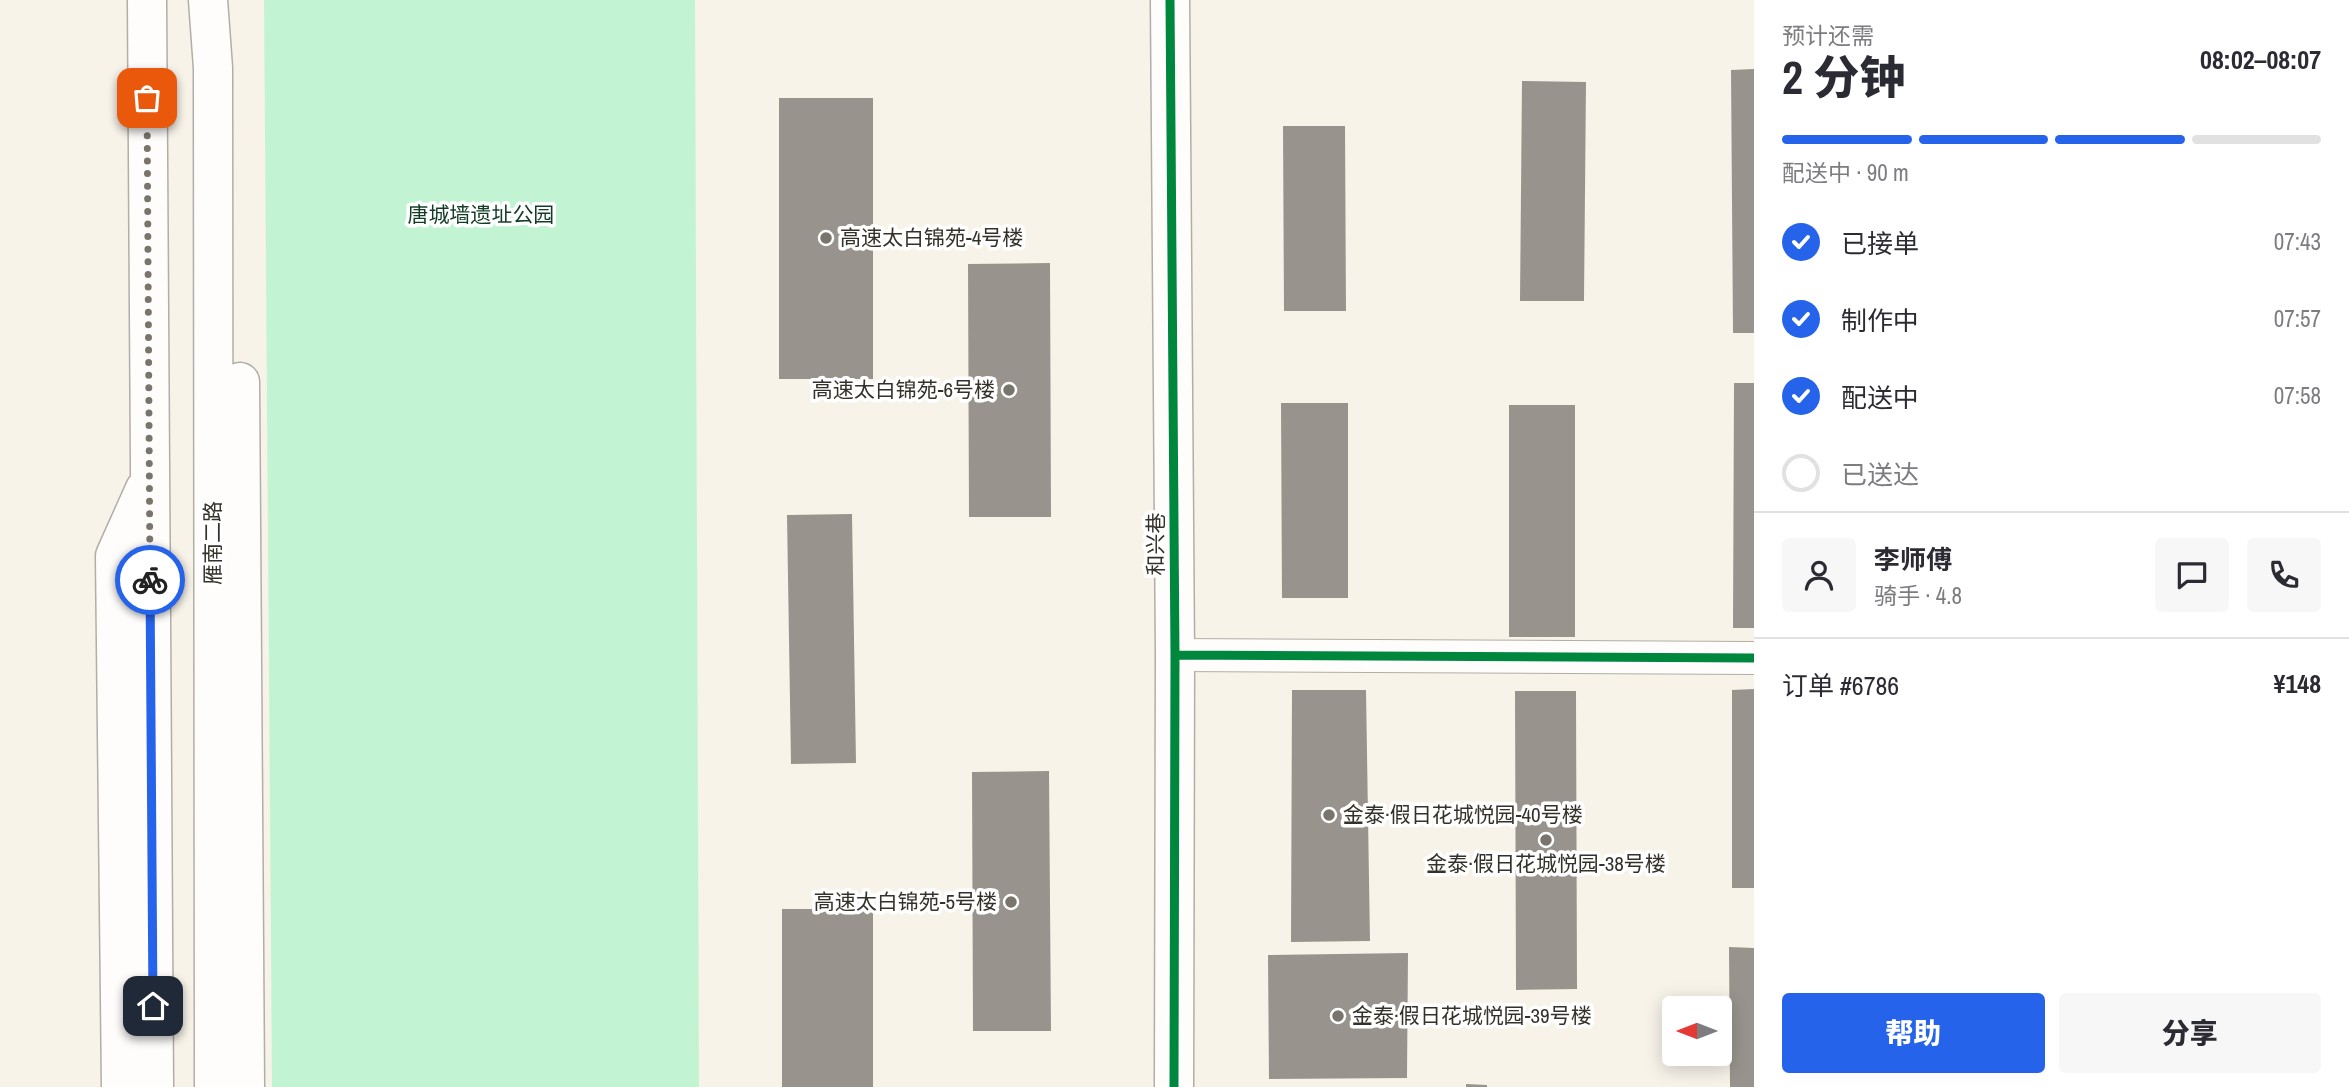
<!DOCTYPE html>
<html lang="zh">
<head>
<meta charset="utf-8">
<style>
	body { margin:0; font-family:"Archivo Narrow","Noto Sans SC",sans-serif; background:#f7f7f7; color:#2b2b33; height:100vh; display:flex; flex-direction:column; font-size:26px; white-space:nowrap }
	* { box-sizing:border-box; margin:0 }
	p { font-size:23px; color:#7c7c81 }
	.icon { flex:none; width:38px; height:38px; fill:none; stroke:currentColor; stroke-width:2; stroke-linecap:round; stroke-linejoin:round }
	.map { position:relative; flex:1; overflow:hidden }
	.details { display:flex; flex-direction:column; background:#fff; width:595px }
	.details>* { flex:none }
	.needle { width:46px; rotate:270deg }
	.fabs { position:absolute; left:1662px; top:996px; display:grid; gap:14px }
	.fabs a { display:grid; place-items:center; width:70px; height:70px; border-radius:7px; background:#fff; box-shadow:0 4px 18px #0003; font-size:35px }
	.pin { position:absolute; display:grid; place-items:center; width:60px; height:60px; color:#fff; margin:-30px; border-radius:14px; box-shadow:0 4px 10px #0006 }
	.courier { position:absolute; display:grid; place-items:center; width:70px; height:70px; margin:-35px; border:5px solid #2563eb; border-radius:50%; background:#fff; color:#222; box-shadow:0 2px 9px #0007 }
	.head em { font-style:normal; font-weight:800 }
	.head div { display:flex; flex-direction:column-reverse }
	.head { display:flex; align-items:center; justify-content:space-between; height:119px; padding:0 28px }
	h1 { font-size:46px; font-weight:800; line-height:52px }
	.bar { display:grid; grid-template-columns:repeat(4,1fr); gap:10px 7px; align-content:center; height:84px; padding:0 28px }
	.bar i { height:9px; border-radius:5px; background:#e1e1e2 }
	.bar .selected { background:#2563eb }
	.bar p { grid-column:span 4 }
	.line { display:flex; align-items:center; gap:18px; padding:0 28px; border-top:2px solid #e1e1e2 }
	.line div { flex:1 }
	.round { display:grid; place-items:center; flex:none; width:74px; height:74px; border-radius:7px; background:#f7f7f7 }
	ol { padding:0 28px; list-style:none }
	li { display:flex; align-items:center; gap:21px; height:77px }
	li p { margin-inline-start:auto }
	li .icon { padding:7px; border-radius:50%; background:#2563eb; color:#fff; stroke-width:4 }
	li:last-child { color:#7c7c81 }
	li i { width:38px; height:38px; border:4px solid #e1e1e2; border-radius:50% }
	.primary-button { display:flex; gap:14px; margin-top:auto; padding:14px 28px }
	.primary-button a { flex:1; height:80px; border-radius:7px; background:#2563eb; color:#fff; font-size:28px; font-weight:800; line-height:80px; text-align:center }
	.primary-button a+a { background:#f7f7f7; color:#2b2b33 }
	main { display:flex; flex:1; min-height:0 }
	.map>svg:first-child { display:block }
	.green { fill:#c2f4d3 }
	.building { fill:#98948d }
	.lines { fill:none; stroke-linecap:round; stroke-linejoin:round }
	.minor-casing { stroke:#b1aea6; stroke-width:34 }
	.tertiary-casing { stroke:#b1aea6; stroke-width:41 }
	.primary-casing { stroke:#b1aea6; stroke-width:41 }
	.minor { stroke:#fefdfc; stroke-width:32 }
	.tertiary { stroke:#fefdfc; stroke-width:38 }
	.primary { stroke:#fefdfc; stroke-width:38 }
	.cycleway-casing { stroke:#fff; stroke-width:13 }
	.cycleway { stroke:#00873e; stroke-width:9 }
	.done { stroke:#79756d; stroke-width:7; stroke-dasharray:0 12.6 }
	.route { stroke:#2563eb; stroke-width:9 }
	.poi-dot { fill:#79756d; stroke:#fff; stroke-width:2.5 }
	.labels { text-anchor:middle; stroke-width:7; stroke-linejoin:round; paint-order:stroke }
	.park-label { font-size:21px; fill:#123c27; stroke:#fff }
	.poi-label { font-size:21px; fill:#34312a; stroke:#fff; text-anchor:start }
	.street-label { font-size:21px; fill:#34312a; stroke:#fff }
</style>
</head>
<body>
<main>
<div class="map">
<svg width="1754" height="1087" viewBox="0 0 1754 1087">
	<rect width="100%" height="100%" fill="#f8f3e9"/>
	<path class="green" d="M264 0H695L699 1087H272Z"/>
	<path class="building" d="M1754 69V333H1733L1731 70Z
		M1522 81 1586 82 1584 301H1520Z
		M779 98H873V379H779Z
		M1283 126H1345L1346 311H1284Z
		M1050 263 1051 517H969L968 264Z
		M1734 383H1754V628H1733Z
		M1281 403H1348V598H1282Z
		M1509 405H1575V637H1509Z
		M852 514 856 763 791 764 787 515Z
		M1754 689V888H1732V690Z
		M1292 690H1366L1370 941 1291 942Z
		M1515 691H1576L1577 989 1516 990Z
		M1049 771 1051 1031H973L972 772Z
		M782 909H873V1087H782Z
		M1729 947 1754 948V1087H1730Z
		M1408 953 1407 1078 1269 1079 1268 955Z
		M1466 1084 1487 1085V1087H1466Z"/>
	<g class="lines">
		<defs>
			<path id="minor" d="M1175 655 1754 658"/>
			<path id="tertiary" d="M1170 0 1175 655 1174 1087"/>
			<path id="primary" d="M147 0 154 1087
				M208 0 213 68 214 1087
				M240 382 245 1087
				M121 1087 115 556 145 489"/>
		</defs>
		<use href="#minor" class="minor-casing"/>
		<use href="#tertiary" class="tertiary-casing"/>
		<use href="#primary" class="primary-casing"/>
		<use href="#minor" class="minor"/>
		<use href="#tertiary" class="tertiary"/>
		<use href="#primary" class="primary"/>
		<defs>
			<path id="cycleway" d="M1170 0 1175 655 1174 1087
				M1175 655 1754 658"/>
		</defs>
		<use href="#cycleway" class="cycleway-casing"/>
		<use href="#cycleway" class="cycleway"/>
	</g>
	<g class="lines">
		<path class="done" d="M147 98 150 580"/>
		<path class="route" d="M150 580 153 1006"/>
	</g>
	<g class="poi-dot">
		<circle cx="826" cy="238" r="7"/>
		<circle cx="1009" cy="390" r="7"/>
		<circle cx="1329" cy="815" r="7"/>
		<circle cx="1546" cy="840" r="7"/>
		<circle cx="1011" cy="902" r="7"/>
		<circle cx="1338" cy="1016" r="7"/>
	</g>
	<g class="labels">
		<g class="park-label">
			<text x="481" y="222">唐城墙遗址公园</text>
		</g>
		<g class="poi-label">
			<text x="840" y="245">高速太白锦苑-4号楼</text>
			<text x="995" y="397" text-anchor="end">高速太白锦苑-6号楼</text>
			<text x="1343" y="822">金泰·假日花城悦园-40号楼</text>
			<text x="1546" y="871" text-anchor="middle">金泰·假日花城悦园-38号楼</text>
			<text x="997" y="909" text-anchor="end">高速太白锦苑-5号楼</text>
			<text x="1352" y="1023">金泰·假日花城悦园-39号楼</text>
		</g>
		<g class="street-label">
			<text transform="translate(213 543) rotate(-90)" y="7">雁南二路</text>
			<text transform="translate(1156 544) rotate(-90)" y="7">和兴巷</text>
		</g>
	</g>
</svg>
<div class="fabs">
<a><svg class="needle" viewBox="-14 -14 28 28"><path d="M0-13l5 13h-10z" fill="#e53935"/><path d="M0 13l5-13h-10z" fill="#7c7c81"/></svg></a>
</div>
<div class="pin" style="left:147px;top:98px;background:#ea580c"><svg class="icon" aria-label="bag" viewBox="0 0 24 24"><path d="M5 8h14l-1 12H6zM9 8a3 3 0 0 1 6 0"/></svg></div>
<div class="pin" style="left:153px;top:1006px;background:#1f2937"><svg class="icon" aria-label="home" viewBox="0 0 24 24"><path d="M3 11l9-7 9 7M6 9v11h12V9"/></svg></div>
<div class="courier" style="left:150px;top:580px"><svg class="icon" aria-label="bike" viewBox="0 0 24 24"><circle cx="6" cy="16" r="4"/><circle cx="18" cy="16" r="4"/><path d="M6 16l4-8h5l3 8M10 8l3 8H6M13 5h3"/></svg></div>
</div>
<section class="details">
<div class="head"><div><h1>2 分钟</h1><p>预计还需</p></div><em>08:02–08:07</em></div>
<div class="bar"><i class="selected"></i><i class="selected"></i><i class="selected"></i><i></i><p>配送中 · 90 m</p></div>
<ol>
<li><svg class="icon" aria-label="check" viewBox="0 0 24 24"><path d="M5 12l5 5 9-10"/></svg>已接单<p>07:43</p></li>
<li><svg class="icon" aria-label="check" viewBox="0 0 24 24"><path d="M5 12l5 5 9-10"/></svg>制作中<p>07:57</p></li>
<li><svg class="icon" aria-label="check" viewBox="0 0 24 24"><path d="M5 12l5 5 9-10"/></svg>配送中<p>07:58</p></li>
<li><i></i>已送达</li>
</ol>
<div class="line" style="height:126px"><a class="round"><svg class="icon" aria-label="person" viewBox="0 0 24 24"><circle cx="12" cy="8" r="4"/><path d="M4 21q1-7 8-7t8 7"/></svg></a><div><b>李师傅</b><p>骑手 · 4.8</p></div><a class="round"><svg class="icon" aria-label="chat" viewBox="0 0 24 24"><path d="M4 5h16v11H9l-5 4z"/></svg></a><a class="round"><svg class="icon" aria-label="phone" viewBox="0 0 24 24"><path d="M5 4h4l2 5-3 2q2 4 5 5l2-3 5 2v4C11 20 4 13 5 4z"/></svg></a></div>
<div class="line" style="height:91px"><div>订单 #6786</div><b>¥148</b></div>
<div class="primary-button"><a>帮助</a><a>分享</a></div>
</section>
</main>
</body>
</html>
